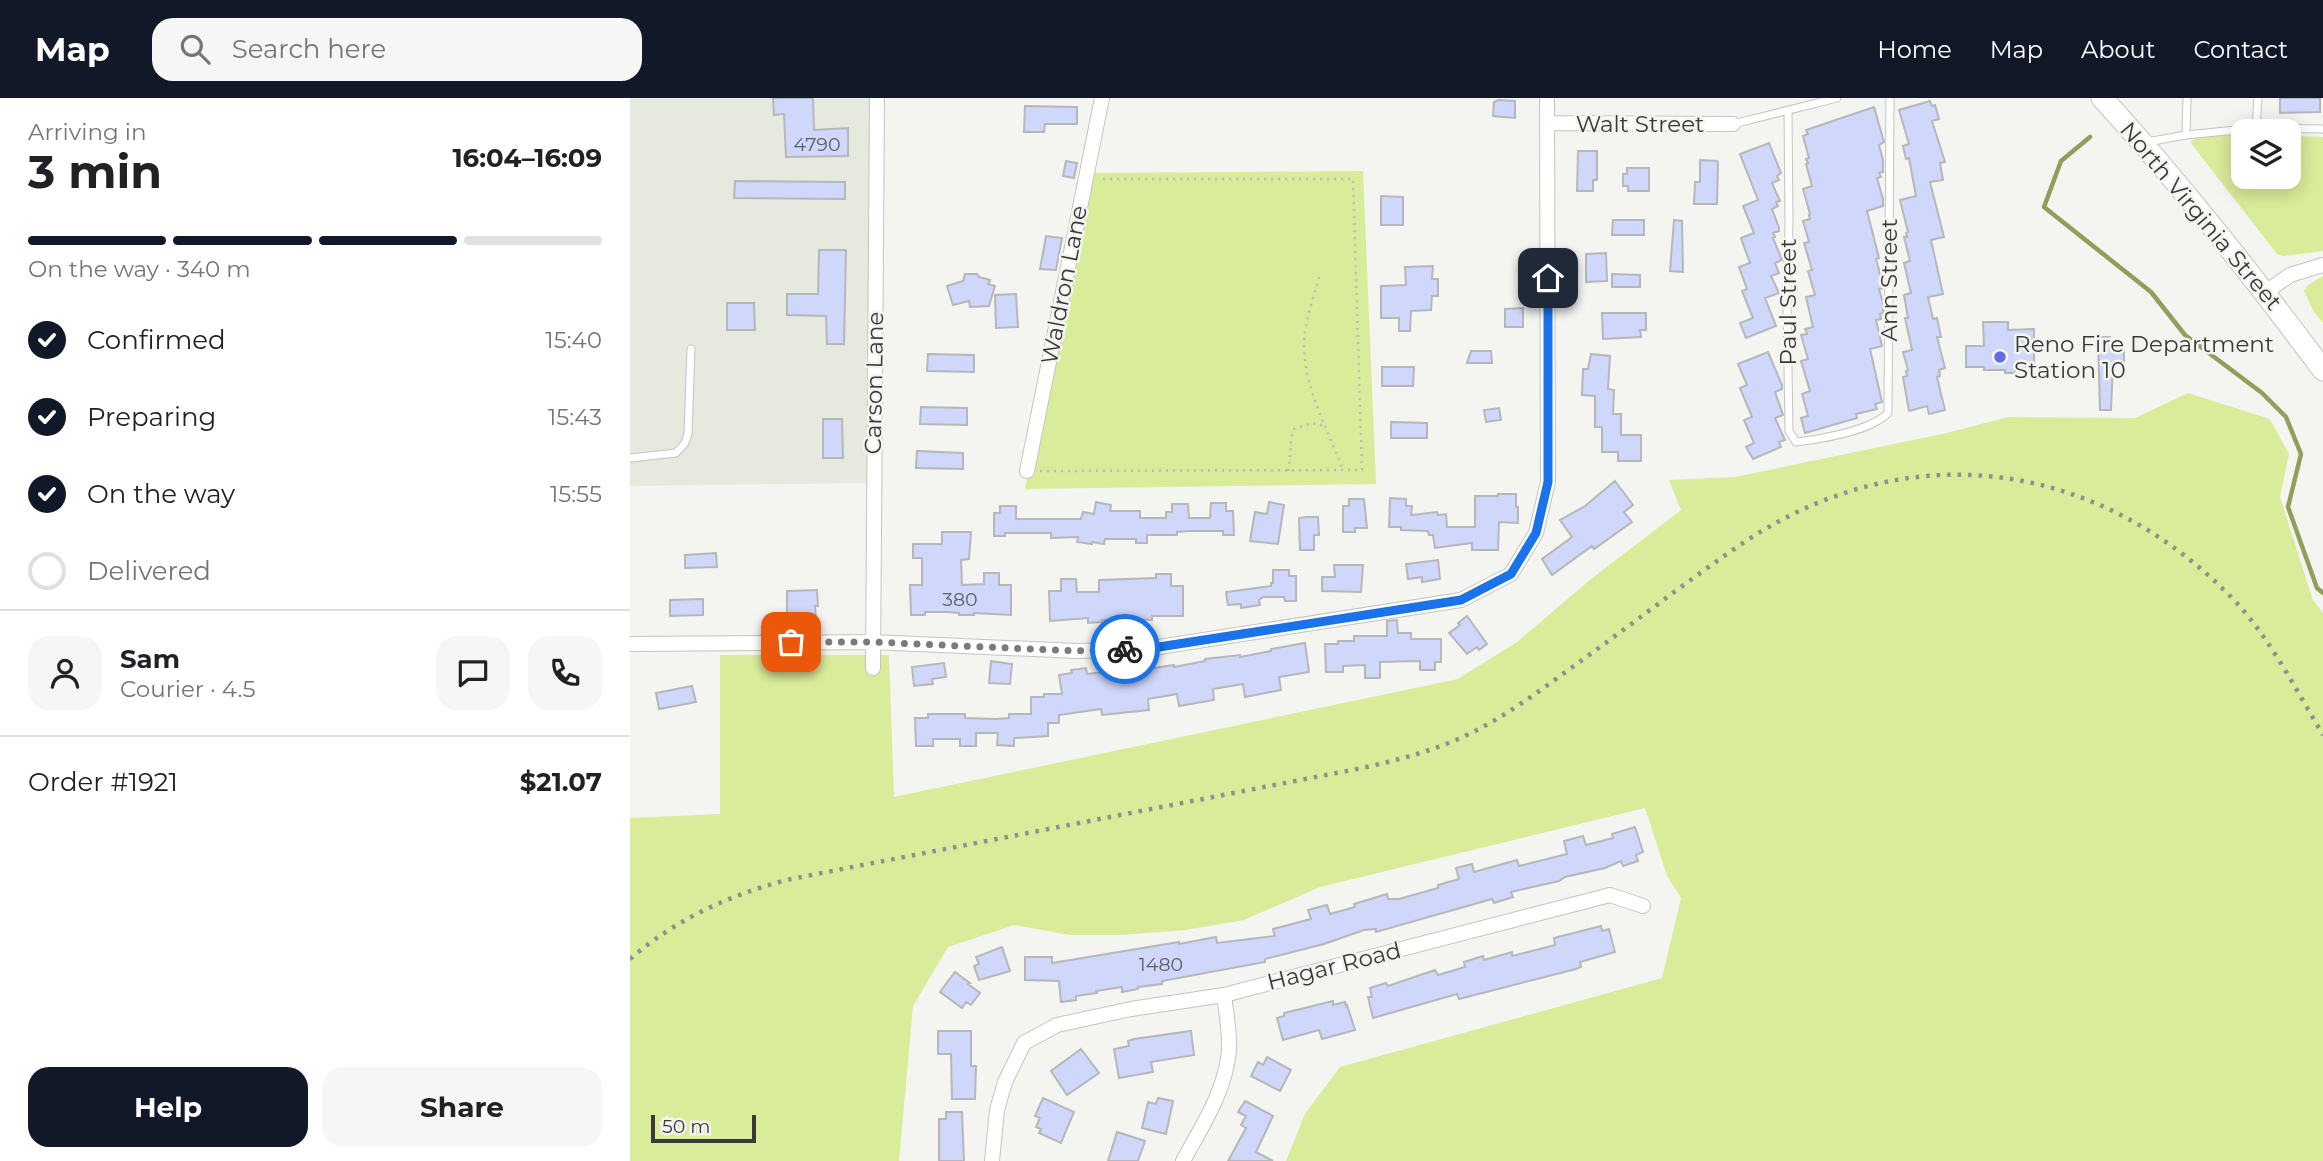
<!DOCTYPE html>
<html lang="en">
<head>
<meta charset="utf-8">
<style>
	body { margin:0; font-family:Montserrat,sans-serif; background:#f6f6f6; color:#202124; height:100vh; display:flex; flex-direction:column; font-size:26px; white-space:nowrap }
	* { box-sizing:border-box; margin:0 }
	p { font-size:23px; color:#757577 }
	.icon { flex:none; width:38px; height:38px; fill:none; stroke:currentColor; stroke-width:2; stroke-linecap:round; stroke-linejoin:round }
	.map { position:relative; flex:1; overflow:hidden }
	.side { display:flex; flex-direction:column; background:#fff; width:630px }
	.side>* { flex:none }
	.fabs { position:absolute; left:1601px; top:21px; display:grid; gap:14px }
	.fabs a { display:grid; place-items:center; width:70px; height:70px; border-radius:14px; background:#fff; box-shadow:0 4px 18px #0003; font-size:35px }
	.scale { position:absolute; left:21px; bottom:18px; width:105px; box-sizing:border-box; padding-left:7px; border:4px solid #393938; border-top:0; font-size:19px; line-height:24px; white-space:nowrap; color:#393938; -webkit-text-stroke:5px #f4f5f1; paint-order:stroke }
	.pin { position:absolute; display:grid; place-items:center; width:60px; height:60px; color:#fff; margin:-30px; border-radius:14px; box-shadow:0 4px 10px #0006 }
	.courier { position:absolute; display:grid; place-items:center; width:70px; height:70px; margin:-35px; border:5px solid #1a73e8; border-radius:50%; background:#fff; color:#222; box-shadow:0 2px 9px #0007 }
	.head em { font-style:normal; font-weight:700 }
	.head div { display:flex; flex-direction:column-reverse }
	.head { display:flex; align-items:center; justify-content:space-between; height:119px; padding:0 28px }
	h1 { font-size:46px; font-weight:700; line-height:52px }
	.bar { display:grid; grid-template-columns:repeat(4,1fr); gap:10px 7px; align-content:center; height:84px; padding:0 28px }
	.bar i { height:9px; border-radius:5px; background:#e0e0e0 }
	.bar .on { background:#111827 }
	.bar p { grid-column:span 4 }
	.line { display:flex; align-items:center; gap:18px; padding:0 28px; border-top:2px solid #e0e0e0 }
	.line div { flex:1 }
	.round { display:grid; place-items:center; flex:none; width:74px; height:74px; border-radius:21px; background:#f6f6f6 }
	ol { padding:0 28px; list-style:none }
	li { display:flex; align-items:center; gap:21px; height:77px }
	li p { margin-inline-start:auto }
	li .icon { padding:7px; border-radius:50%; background:#111827; color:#fff; stroke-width:4 }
	li:last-child { color:#757577 }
	li i { width:38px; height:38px; border:4px solid #e0e0e0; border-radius:50% }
	.button { display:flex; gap:14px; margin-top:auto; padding:14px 28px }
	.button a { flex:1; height:80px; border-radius:21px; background:#111827; color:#fff; font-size:28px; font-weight:700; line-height:80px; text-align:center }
	.button a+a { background:#f6f6f6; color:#202124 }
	header { display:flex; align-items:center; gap:42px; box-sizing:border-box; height:98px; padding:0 35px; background:#111827; color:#fff }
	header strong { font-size:33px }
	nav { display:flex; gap:38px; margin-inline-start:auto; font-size:24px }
	.search { width:490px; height:63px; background:#f6f6f6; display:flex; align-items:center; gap:18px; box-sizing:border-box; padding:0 24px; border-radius:21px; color:#757577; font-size:26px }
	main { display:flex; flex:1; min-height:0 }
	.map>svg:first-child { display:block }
	.built { fill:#e6e9de }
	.green { fill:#daeb99 }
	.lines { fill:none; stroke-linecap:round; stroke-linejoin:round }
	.stream { stroke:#929e5c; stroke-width:4.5 }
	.building { fill:#cfd7fa; stroke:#b6b7ba; stroke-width:2 }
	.service-casing { stroke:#c3c4c0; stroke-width:9 }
	.minor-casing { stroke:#c3c4c0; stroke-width:16 }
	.primary-casing { stroke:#c3c4c0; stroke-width:23 }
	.path { stroke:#bbbcb9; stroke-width:2.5; stroke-dasharray:2 5; stroke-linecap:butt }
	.service { stroke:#fff; stroke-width:7 }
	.minor { stroke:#fff; stroke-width:14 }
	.primary { stroke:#fff; stroke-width:21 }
	.rail { stroke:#90908e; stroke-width:4.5; stroke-dasharray:3.5 7; stroke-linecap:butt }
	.done { stroke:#7a7b79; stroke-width:7; stroke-dasharray:0 12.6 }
	.route { stroke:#1a73e8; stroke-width:9 }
	.poi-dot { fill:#606ce4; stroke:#f4f5f1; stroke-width:2.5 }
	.labels { text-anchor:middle; stroke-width:5; stroke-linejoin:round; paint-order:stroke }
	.number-label { font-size:19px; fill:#5e6068 }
	.street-label { font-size:23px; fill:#393938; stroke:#f4f5f1 }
	.poi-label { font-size:23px; fill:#393938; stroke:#f4f5f1; text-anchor:start }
</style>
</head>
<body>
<header>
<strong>Map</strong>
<div class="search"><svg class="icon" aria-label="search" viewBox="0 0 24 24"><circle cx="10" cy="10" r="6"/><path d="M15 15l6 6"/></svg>Search here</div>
<nav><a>Home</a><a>Map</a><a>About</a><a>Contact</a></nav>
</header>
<main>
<section class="side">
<div class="head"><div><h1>3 min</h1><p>Arriving in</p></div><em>16:04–16:09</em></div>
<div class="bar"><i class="on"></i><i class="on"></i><i class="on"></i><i></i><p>On the way · 340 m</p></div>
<ol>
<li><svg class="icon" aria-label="check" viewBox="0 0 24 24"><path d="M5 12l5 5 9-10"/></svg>Confirmed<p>15:40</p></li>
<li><svg class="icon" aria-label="check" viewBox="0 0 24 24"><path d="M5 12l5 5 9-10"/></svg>Preparing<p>15:43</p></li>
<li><svg class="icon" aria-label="check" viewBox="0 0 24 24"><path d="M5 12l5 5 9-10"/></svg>On the way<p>15:55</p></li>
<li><i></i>Delivered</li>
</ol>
<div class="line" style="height:126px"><a class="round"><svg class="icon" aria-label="person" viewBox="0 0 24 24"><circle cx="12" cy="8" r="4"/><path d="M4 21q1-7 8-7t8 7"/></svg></a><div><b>Sam</b><p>Courier · 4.5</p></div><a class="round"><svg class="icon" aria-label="chat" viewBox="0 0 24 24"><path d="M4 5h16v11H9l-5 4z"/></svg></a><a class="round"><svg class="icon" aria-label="phone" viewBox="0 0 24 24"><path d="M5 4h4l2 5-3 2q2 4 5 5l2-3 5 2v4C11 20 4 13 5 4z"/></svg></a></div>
<div class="line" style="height:91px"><div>Order #1921</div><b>$21.07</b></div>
<div class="button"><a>Help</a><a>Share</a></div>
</section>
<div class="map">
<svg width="1693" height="1063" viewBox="0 0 1693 1063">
	<rect width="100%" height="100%" fill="#f4f5f1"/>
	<path class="built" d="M0 0H247L243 385 0 388Z"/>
	<path class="green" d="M1582 36 1613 37 1614 79H1659V38L1693 39V153L1653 158 1647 156 1560 44 1567 39Z
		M733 73 746 386 395 391 457 75Z
		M1693 178V225L1684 214 1674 193 1678 187Z
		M1558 295 1640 321 1659 356 1650 399 1683 502 1693 515V1063H656L675 1016 710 969 1032 880 1051 800 1037 778 1015 710 690 789 614 822 555 832 491 837H439L384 827 318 849 283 908 269 1063H0V720L90 716V557H259L264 699 828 581 887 544 961 481 1051 412 1039 382 1105 379 1317 335 1378 319 1505 320Z"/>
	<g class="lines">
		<path class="stream" d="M1460 39 1431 63 1414 109 1521 194 1555 237 1632 295 1656 319 1671 356 1658 409 1687 490 1693 495"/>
	</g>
	<path class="building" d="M143 0H183L184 32 218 30V58L156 59 154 16 144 17Z
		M1650 0H1690V14L1650 15Z
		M868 2 885 3V20L863 18 864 4Z
		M1300 3 1302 8 1305 7 1309 21 1302 23 1315 64 1310 65 1313 82 1300 84 1314 139 1301 142 1313 196 1298 199 1303 221 1307 220 1311 239H1307L1315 270 1309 272 1310 278 1307 279 1315 312 1299 316 1297 308 1279 313 1273 279 1277 278 1276 273 1278 272 1273 254 1282 252 1275 220H1278L1274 197 1281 195 1274 165 1280 163 1274 139H1277L1276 135 1278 134 1270 102 1286 98 1279 60 1276 61 1273 48 1279 46 1269 12Z
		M395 8 447 9V26H415L414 34H394Z
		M1244 9 1254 44 1249 47 1253 62V74L1249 75 1251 79 1247 80 1253 101V108L1237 113 1249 160 1246 161 1253 187V190L1249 191 1253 205V215L1250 216 1251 221 1246 222 1252 248 1240 251 1252 304 1245 306 1247 311 1226 316 1227 320 1175 335 1171 320 1178 318 1172 296 1180 293 1171 263 1178 261 1171 237 1177 236 1175 231 1183 229 1176 199 1185 197 1178 173 1182 172 1174 145 1179 144 1173 123 1180 121 1179 117 1180 116 1173 91 1182 88 1176 66 1178 65 1176 61 1179 60 1173 38 1178 36 1176 32Z
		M1139 45 1151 75 1147 78 1149 82 1142 85 1150 103 1146 104 1148 108 1142 111 1149 130V133L1143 135 1145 139 1143 140 1152 162 1145 165 1149 175 1141 178 1149 195 1135 200 1146 228 1116 240 1110 225 1123 220 1112 193 1117 191 1109 169 1120 165 1111 140 1124 135 1113 108 1128 102 1110 56Z
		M948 53H967V82H963V93H947Z
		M1070 62 1087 63 1088 65 1087 106H1064L1065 84H1070Z
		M436 63 447 65 444 80 433 78Z
		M997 70H1019V93H998V88H993V76H997Z
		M105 83 215 84V101L104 100Z
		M751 98 773 99V127H751Z
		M983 122H1014V137H982Z
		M1044 122 1052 123 1053 174 1040 173Z
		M416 138 432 140 426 172 410 171Z
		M189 152H216L214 246H197L196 218 157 217V196H188Z
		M976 155 977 183 956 184V156Z
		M803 168 802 181H808V198H802L801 212 781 213 780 233H769V220H751V188L776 187 775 169Z
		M335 176H347L349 179 360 182 358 186 365 188 359 208 340 209 339 203 323 207 317 188 333 183Z
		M982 176 1010 177V189H982Z
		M386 196 388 229 366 230 365 197Z
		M97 205H124L125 232H97Z
		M893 210V229H875V211Z
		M972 215H1016V232H1010L1011 239 973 241Z
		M1353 224H1378V232L1404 231V270H1385V275H1375V272H1354V269H1336V248H1354Z
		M1468 239H1480V250L1494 249V267H1483L1481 312H1470Z
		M841 253H861L862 265H837Z
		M1138 254 1152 287V291L1145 294 1153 317 1145 320 1155 342 1149 344 1151 349 1123 361 1116 349 1124 345 1114 322 1122 319 1110 290 1117 287 1108 266Z
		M298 256 344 257V274L297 273Z
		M961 256 980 258 978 291 984 292 983 316H991V337H1011V363H988V354H972V329H965V298L952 297 953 271H958Z
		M752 269H784L783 288H752Z
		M291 309 337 310V327L290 326Z
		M869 310 871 322 856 324 854 312Z
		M193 321H212L213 360H193Z
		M761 324 797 325V340H761Z
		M287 353 333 355V371L286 370Z
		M985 383 1003 407 994 414 1002 424 964 451 962 448 922 477 912 461 942 439 930 422 955 408Z
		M868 396H886V409H888V425L869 424 868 452H842V445L805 450 803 437H799L798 433 771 432V429H759L760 400 776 401V408H782L781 417 807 414 808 417 816 416 817 429H845V398H868Z
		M719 401H734L737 430H725V434H713V408H719Z
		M466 404 481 407 480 413H510V420H536V414H542V406H558L559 420H580L581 405H596V413H603L604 437H593V433H560L547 434V437H517V445H506V441H475L474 446 462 444V446L447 444 448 439 421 440V435H375V438H364V415H370V408H386V421H451L453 414 464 416Z
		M639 404 654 407 648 446 620 443 625 414 637 416Z
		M676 419H688L689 437H684V452H670L669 420Z
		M312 434H341L339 461 331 462 332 487 354 486V475H369V487H381V517L344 515V517H329V515L317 514H295V517H281L280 487H292V460H283V446H312Z
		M86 455 87 469 55 470V457Z
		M808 462 810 481 792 484V479L778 481 776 466Z
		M704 467H733L731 494 692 493V479H705Z
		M643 472H659V478H666V503H655L654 499H633L629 502 630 507 611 510V506L598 507 596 494 641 488V485H643Z
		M526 476H541V488H553V518H522V522L485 520V522H472V524L458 525V520L420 523 419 493H431V481H446L447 494H469V482L526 480Z
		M187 492 188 508H185L186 521H181V530L164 532V523H157V493Z
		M73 501V517L40 518V502Z
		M837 518 857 546 849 552 847 549 837 556 819 535 830 527 828 525Z
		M767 522 768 535H781V541H811V564H805V572H790V563L750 564V580H735V567L713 568V574H696L695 546H708V543H724V538H757V523Z
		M675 545 679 574 649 579 651 592 615 599 613 586 583 591 584 602 549 608 547 596 518 601 519 612 472 617 471 611 429 617V625H418V638L384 640V648L367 647 368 635H346V648H330V641H303V648H286L285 620H298V616H335V620L366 621 379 620V616H401V599H414V596H432L429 577 442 575 441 572 456 570 457 576 523 568 524 570 544 567V569L575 563V561L610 557V559L641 553V551Z
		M361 563 382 566 380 586 359 585Z
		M314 565 316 579 302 581 303 586 284 588 282 569Z
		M62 588 66 604 29 611 26 595Z
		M1005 729 1013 754 1006 757 1008 763 993 768 991 763 975 770 935 779 929 783 881 794 883 799 864 805 862 801 746 834V831L734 832 694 846 635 861V864L532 883V886L508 889V891L492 894V889L466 893 467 895 446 898V902L431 904 429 883 395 882V859H422V865L549 844V846L586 839 587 845 645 838 643 831 681 821 678 812 697 807 700 816 725 809 724 806 757 796 758 801H769L808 790V787L829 781 826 770 842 766 844 774 887 762 889 768 937 756 934 743 953 738 956 747 983 740 982 736Z
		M971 828 972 833 979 831 985 854 950 864 951 869 946 871 829 901 827 896 743 920 738 899H742L740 890 756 885 758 888 805 872 808 877 835 869 834 864 853 858 854 862 882 854V858L925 847 924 840Z
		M372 849 380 873 349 882 344 868 349 866 346 859Z
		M325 874 340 885 338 886 350 895 341 907 336 904 332 910 310 894Z
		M703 903V907L715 904 716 908 717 907 725 932 692 941 689 932 653 942 647 920 654 918V915Z
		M308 933H341V968H346L345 1001H322L321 956H308Z
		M561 933 564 957 521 964 523 974 489 980 484 951 499 948 498 943 504 941Z
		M451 951 469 975 437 997 421 973Z
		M637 959 661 972 650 993 621 978 628 964 633 967Z
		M413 1000 444 1014 431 1045 409 1035 411 1031 406 1029 410 1020 405 1018Z
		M528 1000 543 1003 536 1036 512 1030 518 1004 526 1006Z
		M615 1003 643 1018 626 1054 643 1063H598L616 1030 611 1027 616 1018 608 1014Z
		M316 1014H332L334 1063H309V1021H316Z
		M487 1034 515 1043 508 1063H478Z"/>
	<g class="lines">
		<defs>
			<path id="service" d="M1158 13 1159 126 1157 204 1159 333 1166 344C1191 341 1240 333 1258 315L1260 0
				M1103 26 1207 0
				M1626 30 1628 0
				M1556 37 1557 0
				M1517 44 1556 37 1626 30 1693 31
				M0 360 46 355 55 345 58 336 61 251"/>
			<path id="minor" d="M917 25 1103 26
				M1636 194 1660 177 1693 167
				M397 373 472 0
				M0 546 242 544 447 553 516 551 831 502 881 476 906 435 918 384 917 0
				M243 570 247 0
				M362 1063 367 1012 375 984 394 945 427 927 501 911 594 897 980 797 1013 808
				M553 1063C572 1028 596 992 599 952 600 934 596 914 594 897"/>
			<path id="primary" d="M1472 0C1551 86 1623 178 1693 272"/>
		</defs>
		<use href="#service" class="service-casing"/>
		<use href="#minor" class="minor-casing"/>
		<use href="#primary" class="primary-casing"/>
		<path class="path" d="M689 179C683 202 674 225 674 248 675 293 698 331 713 372
			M410 373 732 372 723 81H470
			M658 373C662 356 658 348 664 331L682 325 696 328"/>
		<use href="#service" class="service"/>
		<use href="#minor" class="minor"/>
		<use href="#primary" class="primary"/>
		<path class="rail" d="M0 861C46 821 98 798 156 782L732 670C768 662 803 653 837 637 877 618 912 591 948 565 1004 525 1058 482 1116 443 1280 335 1469 362 1604 502 1640 540 1666 592 1693 637"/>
	</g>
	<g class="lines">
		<path class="done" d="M161 544H242L447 553 495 551"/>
		<path class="route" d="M495 551H516L831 502 881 476 906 435 918 384V180"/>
	</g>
	<circle class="poi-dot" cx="1370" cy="259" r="7"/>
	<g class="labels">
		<g class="number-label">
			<text x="187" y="53">4790</text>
			<text x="330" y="508">380</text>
			<text x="531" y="873">1480</text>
		</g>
		<g class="street-label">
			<text x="1010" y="34">Walt Street</text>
			<text transform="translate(1571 118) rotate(50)" y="8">North Virginia Street</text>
			<text transform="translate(1259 182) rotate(-90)" y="8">Ann Street</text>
			<text transform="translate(434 187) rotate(-79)" y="8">Waldron Lane</text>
			<text transform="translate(1158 204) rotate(-90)" y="8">Paul Street</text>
			<text transform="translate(244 285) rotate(-89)" y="8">Carson Lane</text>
			<text transform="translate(704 868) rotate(-14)" y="8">Hagar Road</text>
		</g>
		<g class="poi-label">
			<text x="1384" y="254">Reno Fire Department<tspan x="1384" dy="26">Station 10</tspan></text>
		</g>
	</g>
</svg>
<div class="fabs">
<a><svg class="icon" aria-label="layers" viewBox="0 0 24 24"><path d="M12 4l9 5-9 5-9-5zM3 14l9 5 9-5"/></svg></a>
</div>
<div class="scale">50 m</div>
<div class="pin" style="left:161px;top:544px;background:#ea580c"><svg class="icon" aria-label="bag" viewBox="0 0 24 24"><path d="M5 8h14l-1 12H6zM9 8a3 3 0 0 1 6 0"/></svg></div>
<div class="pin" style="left:918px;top:180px;background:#1f2937"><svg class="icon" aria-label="home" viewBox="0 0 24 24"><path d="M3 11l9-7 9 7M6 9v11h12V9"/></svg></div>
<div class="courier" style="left:495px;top:551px"><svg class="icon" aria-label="bike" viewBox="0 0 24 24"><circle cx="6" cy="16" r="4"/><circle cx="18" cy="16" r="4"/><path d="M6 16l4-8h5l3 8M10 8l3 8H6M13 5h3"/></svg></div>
</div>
</main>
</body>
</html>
